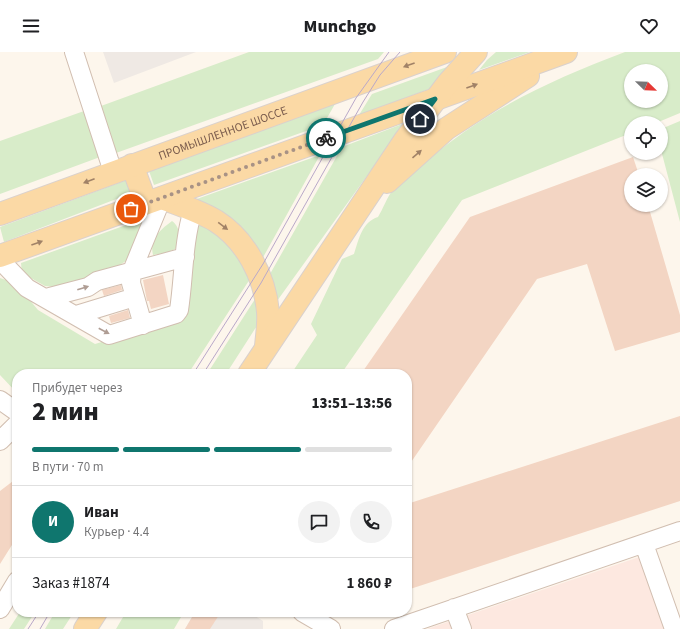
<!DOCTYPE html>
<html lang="ru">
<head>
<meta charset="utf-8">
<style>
	body { margin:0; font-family:"Source Sans 3",sans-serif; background:#f2f2f2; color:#202124; height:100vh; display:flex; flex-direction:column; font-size:15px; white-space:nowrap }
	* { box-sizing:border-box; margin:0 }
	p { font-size:13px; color:#757577 }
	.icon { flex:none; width:22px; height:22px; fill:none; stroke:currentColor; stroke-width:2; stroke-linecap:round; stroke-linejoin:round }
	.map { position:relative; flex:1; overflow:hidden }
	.panel { position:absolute; left:12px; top:317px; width:400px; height:248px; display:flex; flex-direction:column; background:#fff; border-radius:16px; box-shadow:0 1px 3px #0004 }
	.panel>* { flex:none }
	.needle { width:26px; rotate:113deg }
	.controls { position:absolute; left:624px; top:12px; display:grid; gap:8px }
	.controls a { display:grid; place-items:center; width:44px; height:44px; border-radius:50%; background:#fff; box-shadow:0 1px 3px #0004; font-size:20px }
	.pin { position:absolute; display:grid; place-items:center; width:34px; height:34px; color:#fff; margin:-17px; border:2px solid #fff; border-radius:50%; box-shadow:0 1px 4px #0007 }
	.courier { position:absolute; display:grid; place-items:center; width:40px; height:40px; margin:-20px; border:3px solid #0f766e; border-radius:50%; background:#fff; color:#222; box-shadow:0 1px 5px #0007 }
	.headline em { font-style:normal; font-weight:800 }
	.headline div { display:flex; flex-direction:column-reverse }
	.headline { display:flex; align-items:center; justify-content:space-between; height:68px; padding:0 20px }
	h1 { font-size:26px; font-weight:800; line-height:30px }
	.bar { display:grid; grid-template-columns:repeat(4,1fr); gap:6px 4px; align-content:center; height:48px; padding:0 20px }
	.bar i { height:5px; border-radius:3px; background:#e0e0e0 }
	.bar .active { background:#0f766e }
	.bar p { grid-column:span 4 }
	.line { display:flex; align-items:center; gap:10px; padding:0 20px; border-top:1px solid #e0e0e0 }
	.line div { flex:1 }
	.round { display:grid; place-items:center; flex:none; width:42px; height:42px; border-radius:21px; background:#f2f2f2 }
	header { display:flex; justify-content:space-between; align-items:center; height:52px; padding:0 20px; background:#fff; font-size:18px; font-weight:800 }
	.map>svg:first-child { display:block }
	.commercial { fill:#fde8e0 }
	.industrial { fill:#efe9e4 }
	.green { fill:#d8ecc9; fill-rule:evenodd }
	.building { fill:#f3d5c3 }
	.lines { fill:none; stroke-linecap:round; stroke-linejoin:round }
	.minor-casing { stroke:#d1beb0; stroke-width:20 }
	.major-casing { stroke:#dad1cd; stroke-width:24 }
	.minor { stroke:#fff; stroke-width:18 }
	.major { stroke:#fbd9a5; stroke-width:22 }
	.tram { stroke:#b9a8c9; stroke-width:1 }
	.oneway { fill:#a18267 }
	.oneway2 { fill:#af9d94 }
	.done { stroke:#a89285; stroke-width:4; stroke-dasharray:0 7.2 }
	.route { stroke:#0f766e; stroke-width:5 }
	.labels { text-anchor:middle; stroke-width:3; stroke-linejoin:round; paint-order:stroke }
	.street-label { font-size:12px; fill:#7a5c4d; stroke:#fffaf3 }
</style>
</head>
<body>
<header><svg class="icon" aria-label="menu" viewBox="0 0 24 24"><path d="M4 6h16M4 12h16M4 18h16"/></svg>Munchgo<svg class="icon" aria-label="heart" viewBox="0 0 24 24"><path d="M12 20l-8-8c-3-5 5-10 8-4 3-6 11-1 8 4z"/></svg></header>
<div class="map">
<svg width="680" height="577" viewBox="0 0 680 577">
	<rect width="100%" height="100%" fill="#fdf6ec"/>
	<path class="commercial" d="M654 500 678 577H427Z"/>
	<path class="industrial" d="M103 0H196L114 31Z
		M195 560H249L263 569V577H185Z"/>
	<path class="green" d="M249 0H384L378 7 116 101 101 54Z
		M496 0H530L479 18 487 8Z
		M625 0H680V61L656 71H631V81L462 148 341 322H291L317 283 311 272 342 207 354 202C359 187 362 170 378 165 383 157 387 145 393 138 401 130 412 122 421 114 482 60 548 29 625 0ZM631 19H661V49H631Z
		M447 15 429 37 359 63 372 42Z
		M335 52 323 73 154 133 149 119Z
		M84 59 100 105 0 142V89Z
		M680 69V170L661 98V77Z
		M405 71 277 249 270 222 342 95Z
		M320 103 261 209 194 148Z
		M127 128 132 141 4 190 0 175Z
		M140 168 143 170 133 199 126 209 118 214 93 221 87 227 55 235 45 234 22 221 21 211Z
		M172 169C180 174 183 191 175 197 170 200 160 202 153 203 149 187 160 178 172 169Z
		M201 170 234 195 250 227 188 322H17V341L0 323V226L9 229 23 240 38 258 95 292 182 266 196 174Z
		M257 244 262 266 226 322H207Z
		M20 560H35L24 577H9Z
		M55 560H74L63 577H45Z
		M126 560H184L174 577H116Z"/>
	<path class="building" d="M633 105 639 123H631V153H648L680 263V280L615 299 587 212 537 227 407 416V322H361L470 165Z
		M163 223 169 252 151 257 149 249H147L143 228Z
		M121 233 122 238 104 244 102 238Z
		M128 258 130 266 111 271 109 264Z
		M680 364V449L407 538V452Z
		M17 426V485L0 512V439Z
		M195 560H221L210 577H185Z"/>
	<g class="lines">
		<defs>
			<path id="minor" d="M74 0 113 120
				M0 208 27 236 109 283 176 262 179 258C184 225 183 190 193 158
				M46 246 88 235 97 229 185 205
				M76 263 135 245
				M143 273 131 231 132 219 162 146
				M0 348 17 360
				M0 389 17 372
				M644 492 674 577
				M454 556 462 577
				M0 557 17 529
				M302 560 331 577
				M394 577 680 479"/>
			<g id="major">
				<path d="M132 113 146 151"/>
				<path d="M387 130 446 77 528 24"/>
				<path d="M162 146C180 153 199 159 216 169 246 188 265 225 268 260 269 271 267 283 266 294"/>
				<path id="s1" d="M0 162 445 0"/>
				<path d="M0 204 566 0"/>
				<path d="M249 322 405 88 448 31 476 0"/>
				<path d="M85 577 96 560"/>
			</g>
		</defs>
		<use href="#minor" class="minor-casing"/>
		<use href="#major" class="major-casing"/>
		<use href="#minor" class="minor"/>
		<use href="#major" class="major"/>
		<path class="tram" d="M193 322 263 212 356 46 389 0
			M203 322 261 231 363 50 380 23 400 0
			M28 577 39 560
			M40 577 50 560"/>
	</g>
	<defs><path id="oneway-solid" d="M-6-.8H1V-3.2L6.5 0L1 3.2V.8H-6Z"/></defs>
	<g class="oneway">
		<use href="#oneway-solid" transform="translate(409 13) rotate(160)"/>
		<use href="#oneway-solid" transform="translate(472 34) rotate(-20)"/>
		<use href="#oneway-solid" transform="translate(417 102) rotate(-41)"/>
		<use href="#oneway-solid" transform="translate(89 129) rotate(159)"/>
		<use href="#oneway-solid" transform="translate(223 174) rotate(37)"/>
		<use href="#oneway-solid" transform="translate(37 191) rotate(-20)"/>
	</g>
	<g class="oneway2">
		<use href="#oneway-solid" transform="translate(83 236) rotate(-18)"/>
		<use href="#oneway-solid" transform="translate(104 279) rotate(28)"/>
	</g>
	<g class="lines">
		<path class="done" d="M131 157 326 86"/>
		<path class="route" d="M326 86 435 47 420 67"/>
	</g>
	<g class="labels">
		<g class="street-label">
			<text dy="4" stroke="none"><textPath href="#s1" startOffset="237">ПРОМЫШЛЕННОЕ ШОССЕ</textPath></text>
		</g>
	</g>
</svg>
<div class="controls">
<a><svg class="needle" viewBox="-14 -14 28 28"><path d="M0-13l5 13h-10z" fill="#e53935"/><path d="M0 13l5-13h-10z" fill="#757577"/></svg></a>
<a><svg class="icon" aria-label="locate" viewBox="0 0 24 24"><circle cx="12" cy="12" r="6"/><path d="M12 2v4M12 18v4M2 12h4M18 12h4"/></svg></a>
<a><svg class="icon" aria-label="layers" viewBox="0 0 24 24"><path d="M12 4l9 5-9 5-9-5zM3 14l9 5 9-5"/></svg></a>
</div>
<div class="pin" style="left:131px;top:157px;background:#ea580c"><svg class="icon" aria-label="bag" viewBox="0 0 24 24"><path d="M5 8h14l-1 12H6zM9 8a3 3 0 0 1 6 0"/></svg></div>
<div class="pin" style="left:420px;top:67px;background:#1f2937"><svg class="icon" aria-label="home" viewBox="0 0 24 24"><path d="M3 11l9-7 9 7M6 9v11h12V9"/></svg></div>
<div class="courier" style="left:326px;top:86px"><svg class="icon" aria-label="bike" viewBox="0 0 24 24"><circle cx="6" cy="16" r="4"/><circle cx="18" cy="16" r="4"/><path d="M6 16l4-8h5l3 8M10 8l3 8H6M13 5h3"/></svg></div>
<section class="panel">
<div class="headline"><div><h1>2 мин</h1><p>Прибудет через</p></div><em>13:51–13:56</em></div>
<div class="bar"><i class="active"></i><i class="active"></i><i class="active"></i><i></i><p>В пути · 70 m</p></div>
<div class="line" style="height:72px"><b class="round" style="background:#0f766e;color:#fff">И</b><div><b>Иван</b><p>Курьер · 4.4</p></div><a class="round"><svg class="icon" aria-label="chat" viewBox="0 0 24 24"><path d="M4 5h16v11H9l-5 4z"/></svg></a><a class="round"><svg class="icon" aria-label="phone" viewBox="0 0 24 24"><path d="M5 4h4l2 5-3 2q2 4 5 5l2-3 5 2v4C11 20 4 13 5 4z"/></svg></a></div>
<div class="line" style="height:52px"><div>Заказ #1874</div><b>1 860 ₽</b></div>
</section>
</div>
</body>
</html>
